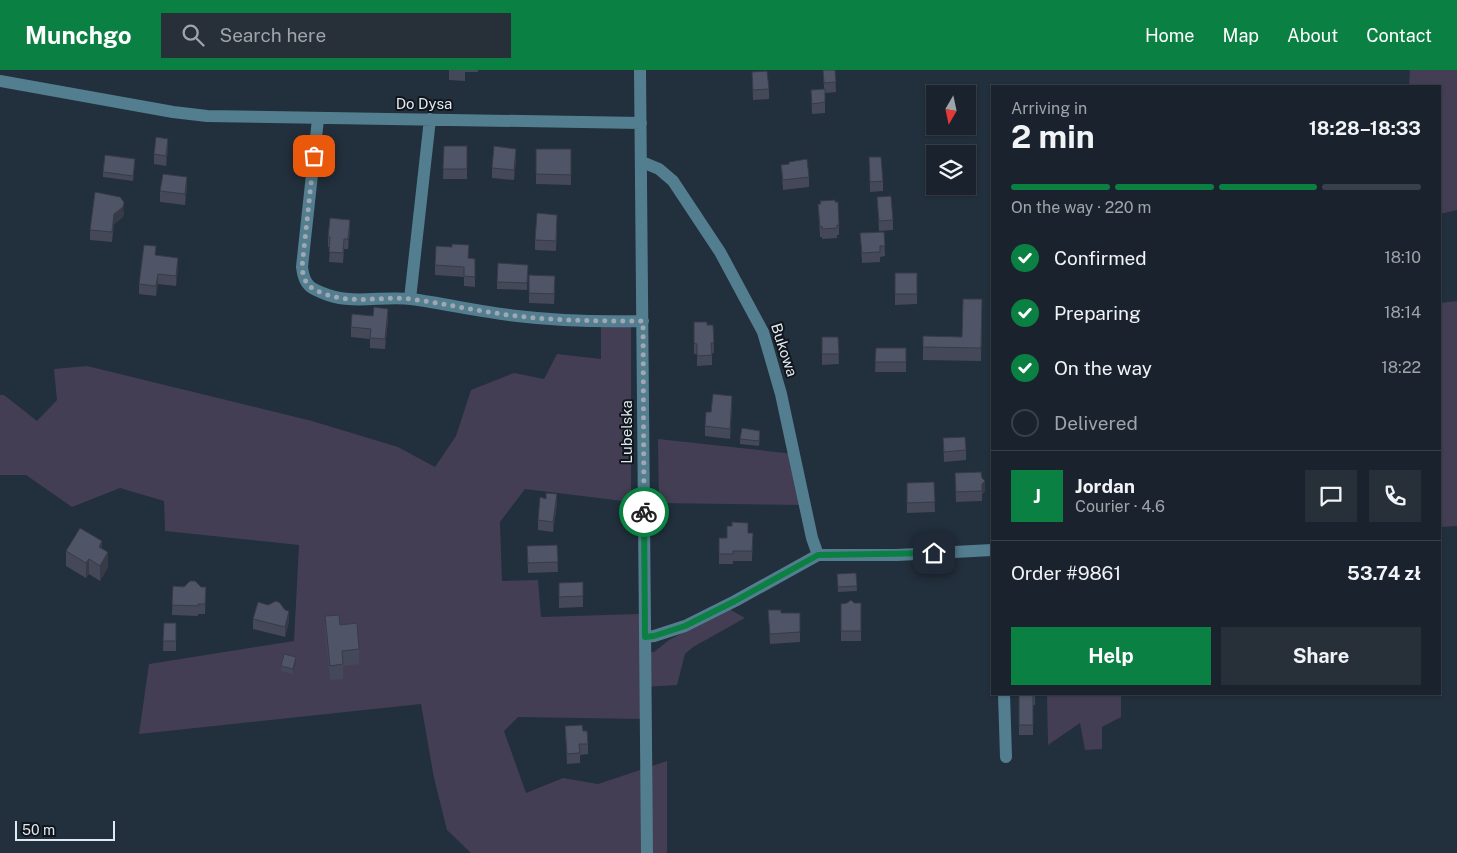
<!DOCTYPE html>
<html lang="en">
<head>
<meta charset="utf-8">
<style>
	body { margin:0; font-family:"Public Sans",sans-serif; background:#272f39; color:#f1f3f6; height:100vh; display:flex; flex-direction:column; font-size:19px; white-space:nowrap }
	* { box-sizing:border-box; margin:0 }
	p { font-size:16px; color:#9fa4aa }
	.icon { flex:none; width:28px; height:28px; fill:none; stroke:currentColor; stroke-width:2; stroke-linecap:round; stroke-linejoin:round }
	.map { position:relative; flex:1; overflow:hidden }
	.sheet { position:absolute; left:991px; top:15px; width:450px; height:610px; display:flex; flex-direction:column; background:#1a232d; border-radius:0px; box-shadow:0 1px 4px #0004,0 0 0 1px #384049 }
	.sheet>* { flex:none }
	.needle { width:32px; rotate:189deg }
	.controls { position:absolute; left:926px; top:15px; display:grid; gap:10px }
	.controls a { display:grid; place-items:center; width:50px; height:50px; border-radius:0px; background:#1a232d; box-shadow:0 1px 4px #0004,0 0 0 1px #384049; font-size:25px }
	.scale { position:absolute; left:15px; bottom:12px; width:100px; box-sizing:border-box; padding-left:5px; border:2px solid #e0e8f1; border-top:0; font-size:14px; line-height:18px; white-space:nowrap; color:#e0e8f1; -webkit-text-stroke:4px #11161c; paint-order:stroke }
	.pin { position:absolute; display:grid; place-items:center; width:42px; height:42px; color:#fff; margin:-21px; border-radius:10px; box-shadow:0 2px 8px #0006 }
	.courier { position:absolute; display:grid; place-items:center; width:50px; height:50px; margin:-25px; border:4px solid #0b8043; border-radius:50%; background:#fff; color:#222; box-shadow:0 1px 6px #0007 }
	.overview em { font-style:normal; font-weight:700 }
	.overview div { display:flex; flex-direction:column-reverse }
	.overview { display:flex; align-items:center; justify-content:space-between; height:85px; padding:0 20px }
	h1 { font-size:32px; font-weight:700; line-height:38px }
	.bar { display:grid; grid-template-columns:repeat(4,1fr); gap:8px 5px; align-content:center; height:60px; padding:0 20px }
	.bar i { height:6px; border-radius:4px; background:#384049 }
	.bar .selected { background:#0b8043 }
	.bar p { grid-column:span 4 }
	.line { display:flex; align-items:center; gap:12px; padding:0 20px; border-top:1px solid #384049 }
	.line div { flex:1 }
	.round { display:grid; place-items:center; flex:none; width:52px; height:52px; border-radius:0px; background:#272f39 }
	ol { padding:0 20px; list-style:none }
	li { display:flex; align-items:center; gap:15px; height:55px }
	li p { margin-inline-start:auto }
	li .icon { padding:5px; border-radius:50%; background:#0b8043; color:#fff; stroke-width:4 }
	li:last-child { color:#9fa4aa }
	li i { width:28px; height:28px; border:2px solid #384049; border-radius:50% }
	.action { display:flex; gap:10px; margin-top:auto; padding:10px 20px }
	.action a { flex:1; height:58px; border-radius:0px; background:#0b8043; color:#fff; font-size:20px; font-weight:700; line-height:58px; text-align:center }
	.action a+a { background:#272f39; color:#f1f3f6 }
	header { display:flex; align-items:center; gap:30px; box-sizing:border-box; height:70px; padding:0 25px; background:#0b8043; color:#fff }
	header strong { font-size:24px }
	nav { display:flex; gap:28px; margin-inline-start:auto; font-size:18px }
	.search { width:350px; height:45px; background:#272f39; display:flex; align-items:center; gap:12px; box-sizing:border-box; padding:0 18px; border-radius:0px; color:#9fa4aa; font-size:19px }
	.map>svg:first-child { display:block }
	.green { fill:#443e54 }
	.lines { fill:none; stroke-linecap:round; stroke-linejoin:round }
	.minor { stroke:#537e8f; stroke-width:12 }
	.wall { fill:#444858 }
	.shaded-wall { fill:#373b47 }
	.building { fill:#4f5466; stroke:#373b47 }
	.done { stroke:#9ea7b2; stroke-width:5; stroke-dasharray:0 9 }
	.route { stroke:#0b8043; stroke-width:6 }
	.labels { text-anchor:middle; stroke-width:4; stroke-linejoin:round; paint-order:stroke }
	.street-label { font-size:15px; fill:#e0e8f1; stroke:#11161c }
</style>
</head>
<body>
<header>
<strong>Munchgo</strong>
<div class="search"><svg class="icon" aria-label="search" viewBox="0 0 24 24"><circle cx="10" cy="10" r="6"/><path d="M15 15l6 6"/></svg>Search here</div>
<nav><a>Home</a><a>Map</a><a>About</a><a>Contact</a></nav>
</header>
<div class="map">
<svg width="1457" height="783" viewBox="0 0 1457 783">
	<rect width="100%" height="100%" fill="#222f3c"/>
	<path class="green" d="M1410 0H1457V140L1440 144V16H1409Z
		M1457 231V456L1440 457V233Z
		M601 256H631V432L525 419 500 452 502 511 538 510 541 547 639 544 641 583 654 582 669 570 729 539 745 548 693 577 685 584 677 615 643 617V649L518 647 504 661 526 723 563 708 598 714 667 691V783H471L447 760 434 708 421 634 139 664 149 594 294 571 299 475 165 461 164 431 120 418 72 437 26 405H0V325H4L37 351 57 330 54 299 87 296 312 351 398 377 435 397 456 366 471 320 514 303 544 309 557 284 601 289Z
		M658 369 795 384 805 435 659 433Z
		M1047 624H1121V647L1102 657V679L1085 680 1080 653 1048 675Z"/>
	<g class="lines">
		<path class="minor" d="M640 0 647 783
			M0 11 173 42 207 46 641 53
			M318 49 302 197C304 216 311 219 328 225 354 234 384 226 411 229 447 234 482 242 517 246 559 251 601 252 643 251
			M642 92 659 99 673 111 720 182 763 262 781 324 812 468 818 485
			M410 229 430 49
			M645 567 654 566 685 556 735 531 818 485H897L992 480
			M1004 624 1006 687"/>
	</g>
	<path class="wall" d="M449 0H478V2H465V11L449 10Z
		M823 0H835L836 22 825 23V43L812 44 811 20 824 19Z
		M752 2 769 19V29L753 30Z
		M444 76H467V109H443Z
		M168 79 166 96 154 94V84Z
		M536 79H571V115L536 114Z
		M869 87 883 111V121L870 122Z
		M516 89 514 110 492 108V98Z
		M135 94 133 111 103 107V102Z
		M781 95 809 107V117L783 120Z
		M187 117 185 135 160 132V121Z
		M877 127 893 150V160L879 161Z
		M818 134 839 155V165H837V168L822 169V167H820Z
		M124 142 123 147 114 154 112 172 90 170V160Z
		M557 155 556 181 535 180V170Z
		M350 160 348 179H344L343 193 329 192 330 177H328V167Z
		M884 162 885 186 880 187V192L862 193 860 163Z
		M156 185 178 198 176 216 158 214 156 226 139 224V214Z
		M469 188 475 189V217L464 216V207L435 205V195Z
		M528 195 527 220 497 219V212Z
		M895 203H917V234L895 235Z
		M529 205 555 216 554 234 529 233Z
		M982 229 981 291 923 290V266L962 267Z
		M373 246 388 249 385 279 370 278V269L351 267V257Z
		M694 252 707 255H713L714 283H712V295L697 296V284H694Z
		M822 267H838L839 294 822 295Z
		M876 278H906V302H875Z
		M732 336 730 369 705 366V356L711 342Z
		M760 366 759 376 740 374V369Z
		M943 368 966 380V390L944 392Z
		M955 403 982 408 985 421 982 424V431L956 432Z
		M934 412 935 442 907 443V413Z
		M557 434 553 462 538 460V450Z
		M748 463H753L752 491H733V494H719V468H727Z
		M557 475 558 502 528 503 527 476Z
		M102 479 108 497 100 511 89 504 86 508 66 496V481Z
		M856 503 857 521 838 522 837 504Z
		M583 512V537L559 538V513Z
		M173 516 206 517 205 544H198V546L172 545Z
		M861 533V571H841V534Z
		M768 540 781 543H800V572L770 574Z
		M325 546 340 555 359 579V594L343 596V609L330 610 325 561Z
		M253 549 289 551 285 567 253 559Z
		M164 553H176V581H163Z
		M296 592 293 604 281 601V596Z
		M1019 624H1035V635H1033V665H1019Z
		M565 656 583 661 588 674V684L580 685V693L567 694Z"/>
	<path class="shaded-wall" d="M168 69V79L166 96V86Z
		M516 79V89L514 110V100Z
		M187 107V117L185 135V124Z
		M124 132 123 147 114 154 112 172 114 144Z
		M557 145V155L556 181V171Z
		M350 150V160L348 179V169Z
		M178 188V198L176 216V206Z
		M158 204V214L156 226V216Z
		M388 239V249L385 279V269Z
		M732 326V336L730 369V359Z
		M985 411V421L982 424V414Z
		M557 424V434L553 462V452Z
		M102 471V486L99 477Z
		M108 482V497L100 511V496Z
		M89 489V504L86 508V493Z
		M289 541V551L285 567V557Z
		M296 587V592L293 604V599Z"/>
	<path class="building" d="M823 0H835L836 12 824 13Z
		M767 1 769 19 753 20 752 2Z
		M825 19V32L812 34 811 20Z
		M156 67 168 69 166 86 154 84Z
		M444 76H467V99H443Z
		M494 76 516 79 514 100 492 98Z
		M536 79H571V105L536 104Z
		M105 85 135 89 133 106 103 102Z
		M869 87H881L883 111 870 112Z
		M807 89 809 107 783 110 781 95 789 94V92Z
		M163 104 187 107 185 124 160 121Z
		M95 122 120 127 124 132 123 137 114 144 112 162 90 160Z
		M891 126 893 150 879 151 877 127Z
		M835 130V132H838L839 155H837V158L822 159V156L820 157 818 134H821L820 131Z
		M537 143 557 145 556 171 535 170Z
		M330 148 350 150 348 169H344L343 183 329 182 330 167H328Z
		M884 162 885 176H880V182L862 183 860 163Z
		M452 174 469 175 468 188 475 189V207L464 206V197L435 195 436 176 452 177Z
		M144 175 156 176 155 185 178 188 176 206 158 204 156 216 139 214Z
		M498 193 528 195 527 213 497 212Z
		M895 203H917V224H895Z
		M529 205 555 206 554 224 529 223Z
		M963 229H982L981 278 923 277V266L962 267Z
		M374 237 388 239 385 269 370 268 371 259 351 257 352 244 373 246Z
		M694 252H707V255H713L714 273H711L712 285 697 286V274L694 273Z
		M822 267H838L839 284H822Z
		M876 278H906V292H875Z
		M713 324 732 326 730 359 705 356 706 342H711Z
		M742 358 760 361 759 371 740 369Z
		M965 367 966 380 944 382 943 368Z
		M981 402 982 408 985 411 982 414V421L956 422 955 403Z
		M934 412 935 432 907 433V413Z
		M546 423 557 424 553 452 538 450 540 427 546 429Z
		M732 452 748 453V463H753L752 481H733V484H719V468H727V456H732Z
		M80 458 102 471 99 477 108 482 100 496 89 489 86 493 66 481Z
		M557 475 558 492 528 493 527 476Z
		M856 503 857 516 838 517 837 504Z
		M190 511H195L201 517H206L205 534H198V536L172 535 173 516 184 517Z
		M583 512V526L559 527V513Z
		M851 530 854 533H861V561H841V534L847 533Z
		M276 531 280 533 285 540 289 541 285 557 253 549 258 532 268 535Z
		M768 540H781V543H800V562L770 564Z
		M339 545 340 555 357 553 359 579 342 581 343 594 330 596 325 546Z
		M164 553H176V571H163Z
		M284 584 296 587 293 599 281 596Z
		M1019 624H1035H1033V655H1019Z
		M582 655 583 661H587L588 674H579L580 683 567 684 565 656Z"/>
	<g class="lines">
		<path class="done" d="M314 86 302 197C304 216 311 219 328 225 354 234 384 226 411 229 447 234 482 242 517 246 559 251 601 251 643 251L644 442"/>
		<path class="route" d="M644 442 645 567 654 566 685 556 735 531 818 485 934 483"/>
	</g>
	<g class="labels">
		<g class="street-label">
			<text x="424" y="39">Do Dysa</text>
			<text transform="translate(784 280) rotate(72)" y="5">Bukowa</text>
			<text transform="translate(627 362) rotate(-90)" y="5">Lubelska</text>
		</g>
	</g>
</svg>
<div class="controls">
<a><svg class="needle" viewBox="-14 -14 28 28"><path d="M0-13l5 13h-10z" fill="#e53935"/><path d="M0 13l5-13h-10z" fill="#9fa4aa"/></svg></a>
<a><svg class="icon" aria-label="layers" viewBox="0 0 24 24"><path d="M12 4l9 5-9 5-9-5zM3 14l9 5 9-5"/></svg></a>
</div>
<div class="scale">50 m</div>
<div class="pin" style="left:314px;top:86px;background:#ea580c"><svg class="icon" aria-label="bag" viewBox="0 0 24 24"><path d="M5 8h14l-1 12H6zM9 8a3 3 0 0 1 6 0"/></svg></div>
<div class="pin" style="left:934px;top:483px;background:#1f2937"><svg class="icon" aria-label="home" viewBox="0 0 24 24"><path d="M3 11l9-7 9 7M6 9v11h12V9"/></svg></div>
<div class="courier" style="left:644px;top:442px"><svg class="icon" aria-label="bike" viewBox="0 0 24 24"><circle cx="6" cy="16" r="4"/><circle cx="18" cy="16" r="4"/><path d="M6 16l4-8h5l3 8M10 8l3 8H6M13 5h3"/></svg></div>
<section class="sheet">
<div class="overview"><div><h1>2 min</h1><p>Arriving in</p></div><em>18:28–18:33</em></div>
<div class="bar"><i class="selected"></i><i class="selected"></i><i class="selected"></i><i></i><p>On the way · 220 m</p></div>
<ol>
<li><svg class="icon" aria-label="check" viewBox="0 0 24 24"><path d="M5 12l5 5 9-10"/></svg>Confirmed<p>18:10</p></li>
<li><svg class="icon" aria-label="check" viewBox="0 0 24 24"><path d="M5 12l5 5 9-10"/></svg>Preparing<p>18:14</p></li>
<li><svg class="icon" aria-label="check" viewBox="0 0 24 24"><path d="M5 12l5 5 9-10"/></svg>On the way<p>18:22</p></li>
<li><i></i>Delivered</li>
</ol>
<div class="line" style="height:90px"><b class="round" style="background:#0b8043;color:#fff">J</b><div><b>Jordan</b><p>Courier · 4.6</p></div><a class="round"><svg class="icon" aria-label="chat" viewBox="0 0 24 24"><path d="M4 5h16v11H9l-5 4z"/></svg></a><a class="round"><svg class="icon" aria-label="phone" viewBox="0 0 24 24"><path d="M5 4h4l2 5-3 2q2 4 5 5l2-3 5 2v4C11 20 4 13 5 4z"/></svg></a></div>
<div class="line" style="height:65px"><div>Order #9861</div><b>53.74 zł</b></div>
<div class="action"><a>Help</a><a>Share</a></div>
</section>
</div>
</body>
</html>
